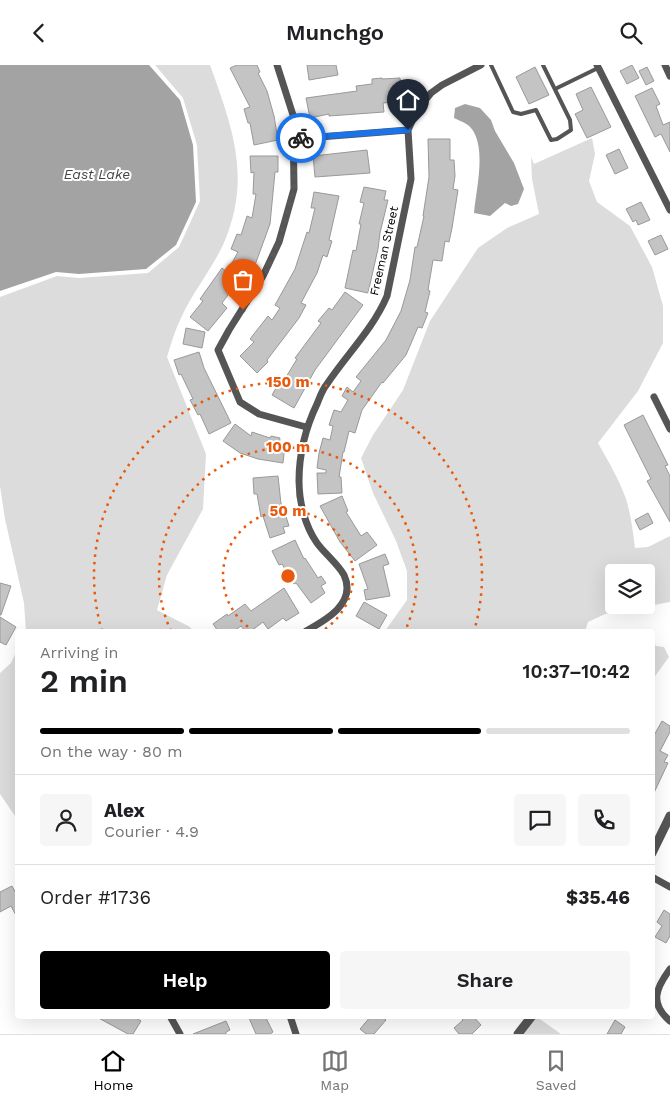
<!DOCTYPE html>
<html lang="en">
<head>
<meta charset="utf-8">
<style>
	body { margin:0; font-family:"Work Sans",sans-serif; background:#f6f6f6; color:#202124; height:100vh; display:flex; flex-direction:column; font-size:19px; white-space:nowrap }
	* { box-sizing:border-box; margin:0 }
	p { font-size:16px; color:#757577 }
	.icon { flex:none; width:28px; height:28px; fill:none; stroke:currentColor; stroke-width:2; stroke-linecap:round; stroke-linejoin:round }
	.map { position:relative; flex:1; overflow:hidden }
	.sheet { position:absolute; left:15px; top:564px; width:640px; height:390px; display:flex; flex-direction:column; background:#fff; border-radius:5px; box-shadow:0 5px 20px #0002 }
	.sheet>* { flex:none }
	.tools { position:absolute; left:605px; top:499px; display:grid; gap:10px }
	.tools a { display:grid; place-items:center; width:50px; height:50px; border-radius:5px; background:#fff; box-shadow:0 5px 20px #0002; font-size:25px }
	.pin { position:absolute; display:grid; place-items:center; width:42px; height:42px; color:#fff; margin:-51px -21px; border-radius:50% 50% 50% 0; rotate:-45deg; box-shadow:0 0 5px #0007 }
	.pin .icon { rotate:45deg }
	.courier { position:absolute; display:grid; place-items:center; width:50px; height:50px; margin:-25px; border:4px solid #1a73e8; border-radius:50%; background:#fff; color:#222; box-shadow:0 1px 6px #0007 }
	.head em { font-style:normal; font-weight:600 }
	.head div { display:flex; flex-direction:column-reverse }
	.head { display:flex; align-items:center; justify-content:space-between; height:85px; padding:0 25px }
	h1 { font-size:32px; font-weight:600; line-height:38px }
	.bar { display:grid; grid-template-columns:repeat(4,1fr); gap:8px 5px; align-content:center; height:60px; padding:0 25px }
	.bar i { height:6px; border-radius:4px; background:#e0e0e0 }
	.bar .selected { background:#000 }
	.bar p { grid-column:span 4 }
	.line { display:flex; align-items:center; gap:12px; padding:0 25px; border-top:1px solid #e0e0e0 }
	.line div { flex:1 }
	.round { display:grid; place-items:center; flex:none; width:52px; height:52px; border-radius:5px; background:#f6f6f6 }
	.action { display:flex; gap:10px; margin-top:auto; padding:10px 25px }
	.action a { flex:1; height:58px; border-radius:5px; background:#000; color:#fff; font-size:20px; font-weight:600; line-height:58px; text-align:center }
	.action a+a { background:#f6f6f6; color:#202124 }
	header { display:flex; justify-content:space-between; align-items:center; height:65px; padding:0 25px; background:#fff; font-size:22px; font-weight:600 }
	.tabs { display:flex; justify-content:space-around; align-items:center; height:70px; border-top:1px solid #e0e0e0; background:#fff; font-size:14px; color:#757577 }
	.tabs a { display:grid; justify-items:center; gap:2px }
	.tabs .selected { color:#000 }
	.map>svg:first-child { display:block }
	.green { fill:#dcdcdc; fill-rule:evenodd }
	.water { fill:#a3a3a3 }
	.building { fill:#c4c4c4; stroke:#999 }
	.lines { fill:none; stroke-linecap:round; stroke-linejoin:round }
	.service { stroke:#555; stroke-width:4 }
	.minor { stroke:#555; stroke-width:7 }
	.tertiary { stroke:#555; stroke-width:9 }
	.done { stroke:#595959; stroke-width:5; stroke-dasharray:0 9 }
	.route { stroke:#1a73e8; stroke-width:6 }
	.ring { fill:none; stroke:#e8590c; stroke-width:2.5; stroke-dasharray:2.5 5 }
	.labels { text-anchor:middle; stroke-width:4; stroke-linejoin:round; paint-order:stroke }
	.street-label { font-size:12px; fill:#000; stroke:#fff }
	.water-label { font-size:14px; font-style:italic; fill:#444; stroke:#fff }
	.centre { fill:#e8590c; stroke:#fff; stroke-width:2.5 }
	.ring-label { font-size:15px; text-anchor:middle; font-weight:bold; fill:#e8590c; stroke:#fff; stroke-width:4; stroke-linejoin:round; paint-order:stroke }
</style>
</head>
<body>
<header><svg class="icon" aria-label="back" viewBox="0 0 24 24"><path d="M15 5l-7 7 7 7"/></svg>Munchgo<svg class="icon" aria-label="search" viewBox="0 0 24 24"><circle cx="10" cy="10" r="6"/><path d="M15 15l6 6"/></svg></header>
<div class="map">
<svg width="670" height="969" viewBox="0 0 670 969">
	<rect width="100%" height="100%" fill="#fff"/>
	<path class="green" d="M155 0H210C233 64 252 114 223 180 211 205 193 227 181 253 175 265 171 279 167 292L206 389 203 444 167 510 157 545 190 562 193 566H26L24 538 5 454 0 421V232L57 211 79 213 148 208 179 182 200 136 197 80 183 33Z
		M592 73 595 89 589 116 597 137 630 161 652 202 663 241V278L638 326 598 378C608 396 619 414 626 434 631 450 633 467 635 483L648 482 670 471V537L605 549 588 557 585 566H385L407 535V506L396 476 373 428 361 393 373 370 403 325 430 256 478 183 507 163 539 149 532 114 531 92 534 99ZM614 508H646V540H614Z
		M652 574 656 581 664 582 669 592 653 614Z
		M17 585V754L0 729V608L11 598Z
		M537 952 561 969H524Z"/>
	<path class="water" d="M0 0H149L180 35 193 80 196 137 176 180 146 204 79 209 56 207 0 226Z
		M465 39 480 43 491 55 495 66 514 98 524 124 518 139 511 141 505 138 490 151 474 148C476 125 487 82 471 63 467 58 460 56 454 53L455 43Z"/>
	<path class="building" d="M237 0H257L260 7 258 8 267 26 274 51 278 75 254 80 250 58H248L244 44 250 42 230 3Z
		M307 0H336L338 10 309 15Z
		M632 0 639 13 627 19 620 6Z
		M535 2 549 30 529 39 516 12Z
		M647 2 654 16 646 20 639 6Z
		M382 13V14L400 13 403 36 383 38 384 47 329 51V49L310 53 306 33 357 26 356 21 372 19V14Z
		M591 22 611 62 587 73 575 49 583 45 576 29Z
		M652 23 660 39 656 41 663 60 670 57V87L661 69 655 72 635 31Z
		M428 74H450V95H454L455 111 453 124 458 125 452 163 449 177 445 176 442 196 433 195 428 225 430 226 425 247 428 248 422 263 418 262 406 290 383 318 382 317 362 345 355 368 349 366 344 387H343L339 412H341L342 428 318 429 317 408H326V405L317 403 319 388 323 373 330 375 333 361 329 360 334 345 341 347 348 335 342 331 347 322 353 327 361 316 356 312 386 275 401 246 410 215 415 182H417L424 151H423L429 112Z
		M619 84 628 103 615 109 606 90Z
		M367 85 370 108 315 112 313 91Z
		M250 91H278V107H275L270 159 255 200 243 222 233 217 228 224 231 226 222 238 227 243 208 266 190 252 203 236 200 234 222 203 227 207 238 187 231 184 237 169 241 170 247 151 252 153 256 129H253L254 107 251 108Z
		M364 122 386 126 384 135H388L380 168 378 184 368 228 345 223 353 185 356 186 361 159H359L364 138 360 137Z
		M314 127 339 131 329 175 332 176 327 192 323 190 317 208 301 238 306 240 299 253 267 295 268 297 257 308 240 291 254 277 250 274 268 251 272 255 280 243 275 240 295 204 307 167 309 168 315 143H311Z
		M641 137 650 155 638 160 636 155 633 157 626 144Z
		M661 170 668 184 655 190 648 176Z
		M345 227 363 240 315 305 294 343 272 330 280 316 283 317 297 294 295 293 321 258 318 256 329 243 332 245Z
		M186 263 205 267 202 283 183 279Z
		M199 287 204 303 231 358 209 369 200 349 198 350 190 335 193 334 181 309 179 310 174 295Z
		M643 350 668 400 665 401 670 411V457L647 416 651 414 624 360Z
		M235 359 251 371 252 367 270 373 271 371 280 373 279 380 285 381 283 398 258 394 240 388 223 376Z
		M278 411 281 439H282L289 461 283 462 285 468 270 473 263 451 261 452 257 429H254L253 413Z
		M342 431 348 446 346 447 361 471 367 467 377 480 355 496 340 477 320 441Z
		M648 448 653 458 640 465 635 455Z
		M295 475 304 494 305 493 318 513 321 511 326 518 321 521 325 528 311 538 296 518 294 519 282 499 279 500 272 486Z
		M385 489 389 499 383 501 390 531 366 535 364 525 368 524 359 499Z
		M0 518 11 521 1 550H0Z
		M284 523 299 548 286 556 283 553 268 564 263 557 251 566H245L241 561 234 566H218L213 559 227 549 228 551 245 539 251 546Z
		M364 537 387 550 379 564 356 551Z
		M0 552 16 562 6 580 0 577Z
		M662 656 670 661V667L660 686 668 690 664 697 668 698 652 732V674Z
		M12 821 18 832V854L11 841 0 847V827Z
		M664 845 670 849V871L666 878 655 872 662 861 657 857Z
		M95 951H133L141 956 133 969H128Z
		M253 951H265L273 967 270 969H256L249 953Z
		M371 951H381L386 955 374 969H366L360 964Z
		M460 951H473L481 960 472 969H459L454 963 463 955Z
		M615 955 625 962 621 969H607Z
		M226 956 230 965 226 967V969H193Z"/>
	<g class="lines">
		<path class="service" d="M491 0 513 47 521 49 536 45 551 75 557 74 571 65 570 55 543 0
			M555 24 598 3"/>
		<path class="minor" d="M277 0 293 50 294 124 279 177 263 211 229 265 218 285 240 337 259 349 306 362
			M597 0 670 145
			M665 0 670 11
			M294 74 408 65
			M654 332 670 364
			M306 566C326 555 357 538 344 510 337 498 325 489 317 478 305 461 299 437 299 416 299 388 305 364 317 339 320 332 322 325 327 319 347 289 373 264 387 231L411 114 408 65 417 45 431 28 442 20 481 0
			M652 812 670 822
			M670 904C656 923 649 938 670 956
			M170 951 180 969
			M290 951 296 969"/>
		<path class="tertiary" d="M652 788 670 751
			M518 969 532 951"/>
	</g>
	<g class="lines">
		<path class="done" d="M243 245 264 211 279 177 294 124V74L301 73"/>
		<path class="route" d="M301 73 408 65"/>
	</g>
	<g class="ring">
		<path d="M254 566A65 65 0 1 1 322 566"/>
		<path d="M171 566A129 129 0 1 1 405 566"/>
		<path d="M102 566A194 194 0 1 1 474 566"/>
	</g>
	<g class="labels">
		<g class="street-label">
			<text transform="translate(384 186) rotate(-77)" y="4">Freeman Street</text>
		</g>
		<g class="water-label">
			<text x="97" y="114">East Lake</text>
		</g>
	</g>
	<circle cx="288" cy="511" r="8" class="centre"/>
	<g class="ring-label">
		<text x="288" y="322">150 m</text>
		<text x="288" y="387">100 m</text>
		<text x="288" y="451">50 m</text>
	</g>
</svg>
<div class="tools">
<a><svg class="icon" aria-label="layers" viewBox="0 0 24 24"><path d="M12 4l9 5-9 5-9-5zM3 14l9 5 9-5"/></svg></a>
</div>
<div class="pin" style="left:243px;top:245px;background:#ea580c"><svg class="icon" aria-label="bag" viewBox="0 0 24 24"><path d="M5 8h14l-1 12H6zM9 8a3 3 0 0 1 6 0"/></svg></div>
<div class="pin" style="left:408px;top:65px;background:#1f2937"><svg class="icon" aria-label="home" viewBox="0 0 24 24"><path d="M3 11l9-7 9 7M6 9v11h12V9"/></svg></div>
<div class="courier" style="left:301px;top:73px"><svg class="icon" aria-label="bike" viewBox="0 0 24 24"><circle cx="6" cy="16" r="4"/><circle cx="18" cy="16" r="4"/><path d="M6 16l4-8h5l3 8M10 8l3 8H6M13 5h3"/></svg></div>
<section class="sheet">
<div class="head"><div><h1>2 min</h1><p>Arriving in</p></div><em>10:37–10:42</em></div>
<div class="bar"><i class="selected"></i><i class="selected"></i><i class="selected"></i><i></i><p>On the way · 80 m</p></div>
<div class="line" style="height:90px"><a class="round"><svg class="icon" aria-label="person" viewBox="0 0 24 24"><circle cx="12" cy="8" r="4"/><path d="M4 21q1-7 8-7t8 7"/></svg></a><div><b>Alex</b><p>Courier · 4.9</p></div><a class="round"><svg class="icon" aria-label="chat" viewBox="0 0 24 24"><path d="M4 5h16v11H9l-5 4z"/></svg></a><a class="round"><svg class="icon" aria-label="phone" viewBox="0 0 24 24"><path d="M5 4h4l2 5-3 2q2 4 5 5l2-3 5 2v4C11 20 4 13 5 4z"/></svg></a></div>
<div class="line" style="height:65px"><div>Order #1736</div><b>$35.46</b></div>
<div class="action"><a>Help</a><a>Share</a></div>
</section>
</div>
<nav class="tabs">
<a class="selected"><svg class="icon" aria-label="home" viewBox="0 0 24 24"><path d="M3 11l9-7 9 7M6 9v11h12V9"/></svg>Home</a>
<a><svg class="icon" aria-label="map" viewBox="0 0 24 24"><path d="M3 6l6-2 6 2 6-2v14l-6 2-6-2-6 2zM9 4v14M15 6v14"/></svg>Map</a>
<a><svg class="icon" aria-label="saved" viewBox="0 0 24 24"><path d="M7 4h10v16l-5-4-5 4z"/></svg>Saved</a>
</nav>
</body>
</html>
